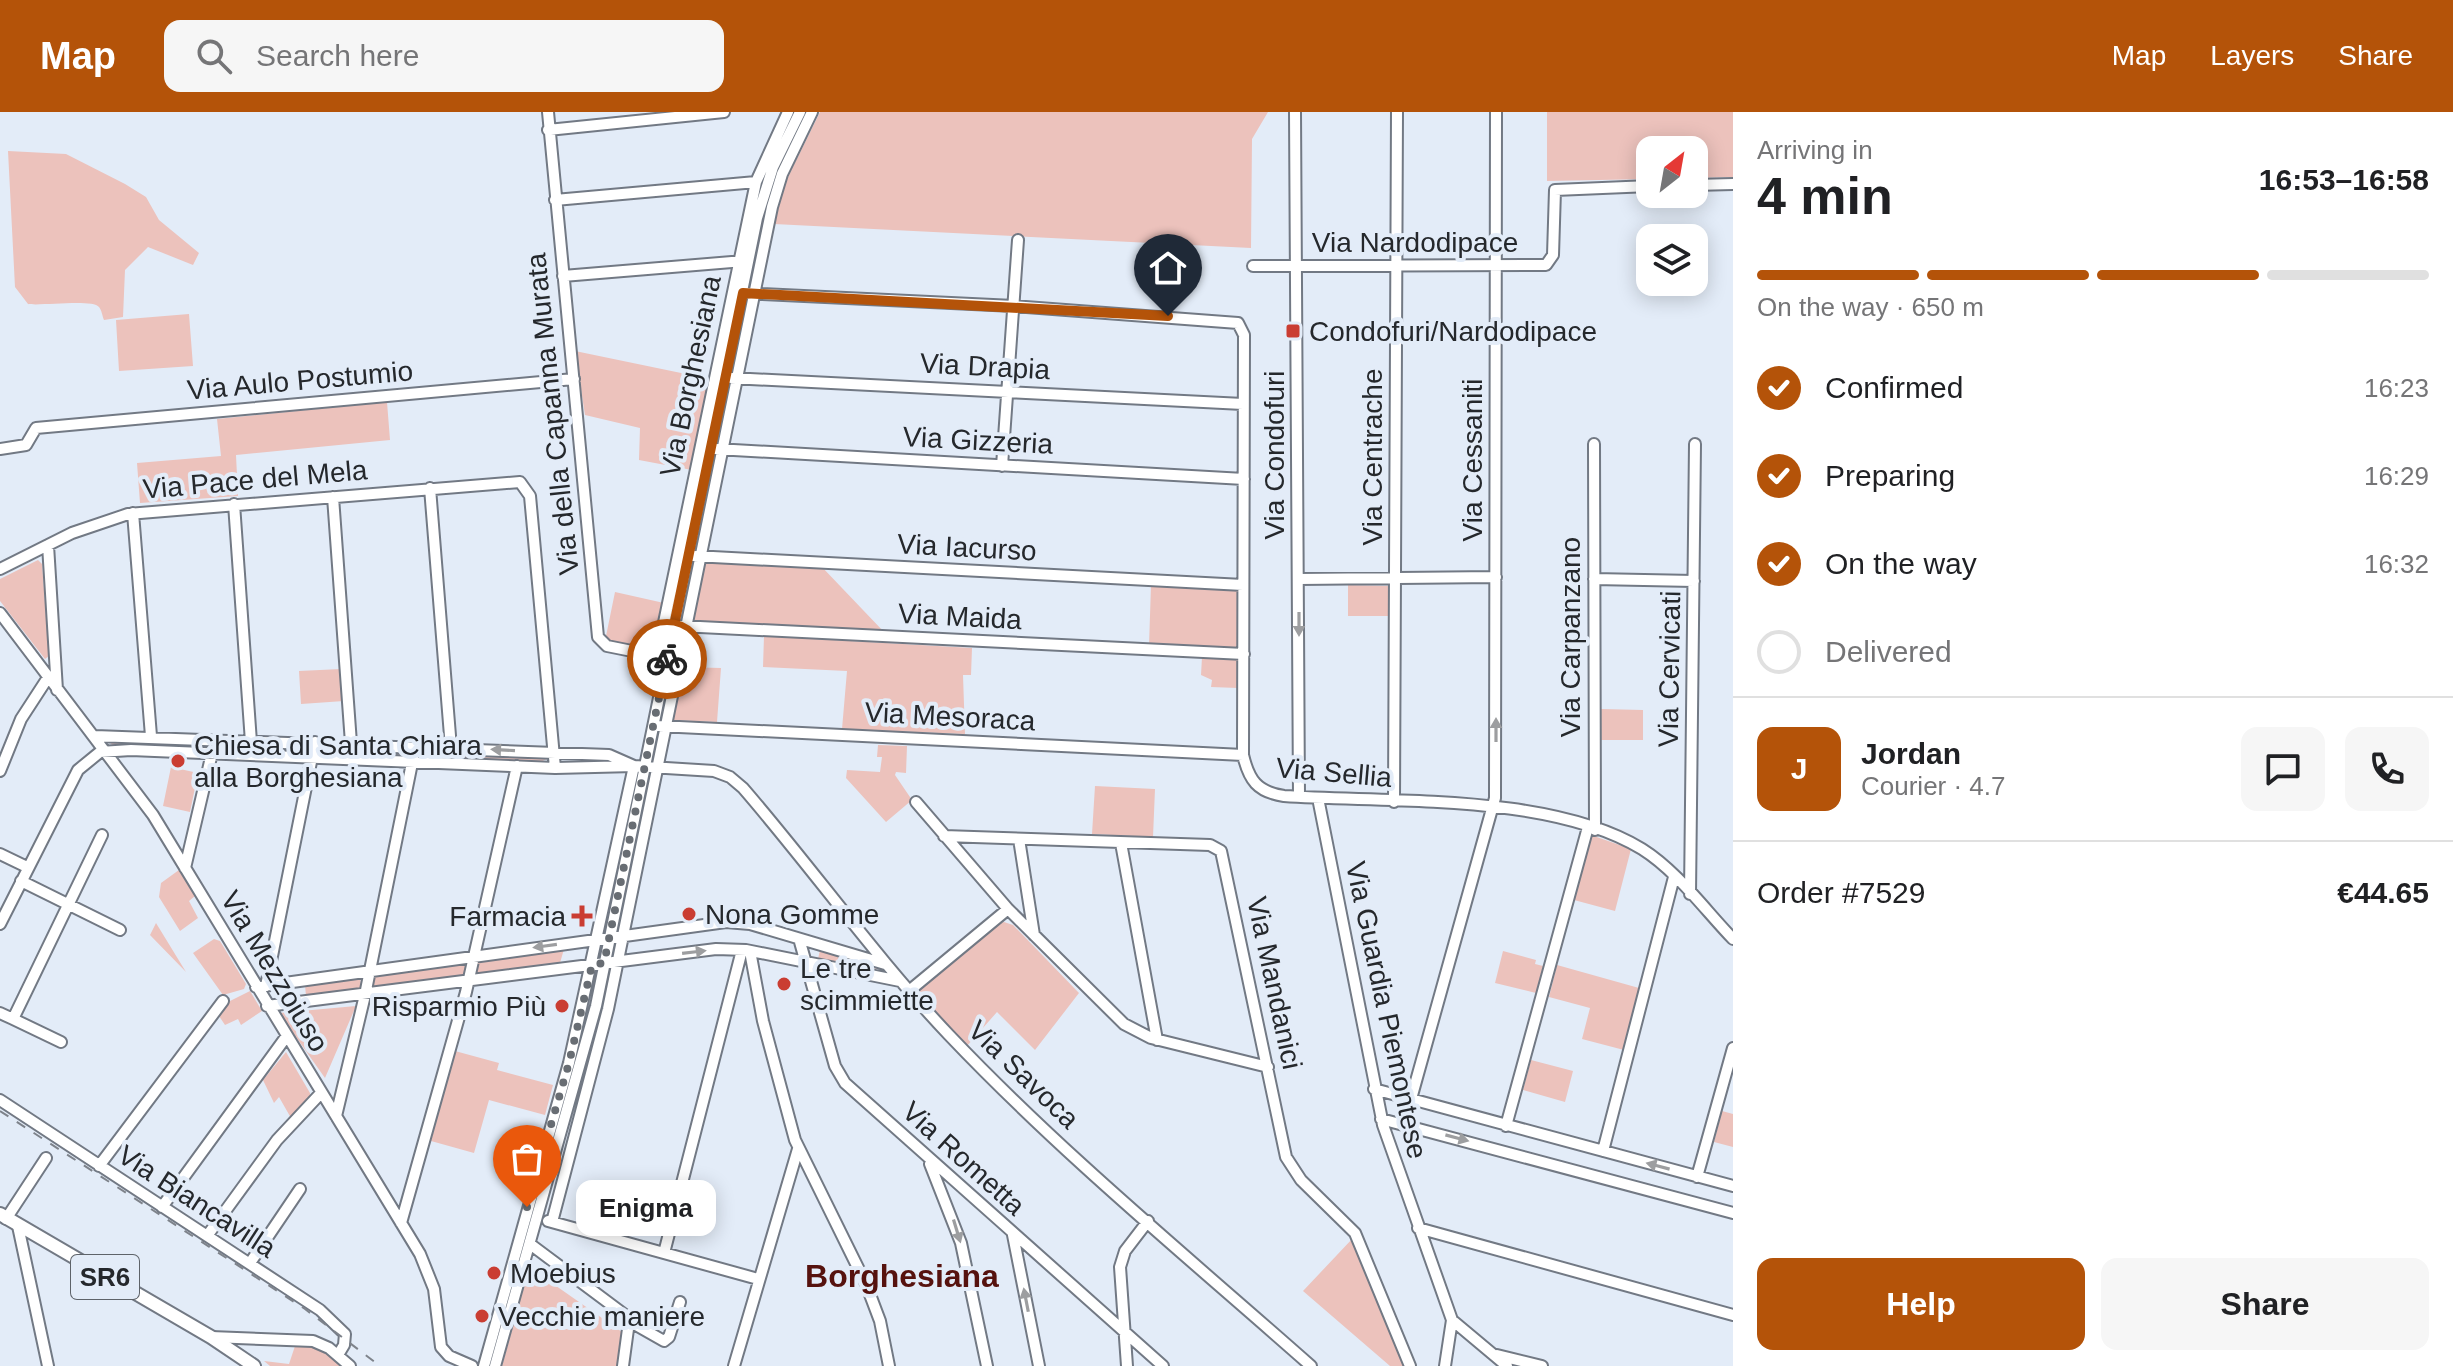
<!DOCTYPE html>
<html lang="en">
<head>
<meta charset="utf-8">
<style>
	body { margin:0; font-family:Arial,sans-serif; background:#f6f6f6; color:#202124; height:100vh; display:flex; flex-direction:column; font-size:30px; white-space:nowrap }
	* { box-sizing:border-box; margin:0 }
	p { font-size:26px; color:#757577 }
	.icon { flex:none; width:44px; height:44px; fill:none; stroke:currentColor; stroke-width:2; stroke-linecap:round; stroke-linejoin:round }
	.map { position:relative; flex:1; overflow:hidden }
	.side { display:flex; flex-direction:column; background:#fff; width:720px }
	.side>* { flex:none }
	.needle { width:52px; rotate:31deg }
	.buttons { position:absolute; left:1636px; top:24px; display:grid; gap:16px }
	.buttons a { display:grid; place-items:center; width:72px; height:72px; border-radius:16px; background:#fff; box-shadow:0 4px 20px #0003; font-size:40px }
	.pin { position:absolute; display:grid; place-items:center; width:68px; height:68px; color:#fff; margin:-82px -34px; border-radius:50% 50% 50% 0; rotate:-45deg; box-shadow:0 0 8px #0007 }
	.pin .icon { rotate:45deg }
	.courier { position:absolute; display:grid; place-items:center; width:80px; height:80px; margin:-40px; border:6px solid #b45309; border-radius:50%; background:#fff; color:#222; box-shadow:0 2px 10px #0007 }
	.bubble { position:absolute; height:56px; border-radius:16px; background:#fff; box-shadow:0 4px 20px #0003; font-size:26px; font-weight:800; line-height:56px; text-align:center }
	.summary em { font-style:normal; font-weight:800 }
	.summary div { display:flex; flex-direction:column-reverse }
	.summary { display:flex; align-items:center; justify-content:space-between; height:136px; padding:0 24px }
	h1 { font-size:52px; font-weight:800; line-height:60px }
	.bar { display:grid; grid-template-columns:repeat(4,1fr); gap:12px 8px; align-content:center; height:96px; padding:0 24px }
	.bar i { height:10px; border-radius:6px; background:#e0e0e0 }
	.bar .selected { background:#b45309 }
	.bar p { grid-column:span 4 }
	.line { display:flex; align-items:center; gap:20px; padding:0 24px; border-top:2px solid #e0e0e0 }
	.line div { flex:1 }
	.round { display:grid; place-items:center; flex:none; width:84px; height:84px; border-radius:16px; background:#f6f6f6 }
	ol { padding:0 24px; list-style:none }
	li { display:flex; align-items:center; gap:24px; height:88px }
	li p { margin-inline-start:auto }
	li .icon { padding:8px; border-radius:50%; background:#b45309; color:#fff; stroke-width:4 }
	li:last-child { color:#757577 }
	li i { width:44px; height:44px; border:4px solid #e0e0e0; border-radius:50% }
	.button { display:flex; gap:16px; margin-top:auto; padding:16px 24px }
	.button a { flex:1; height:92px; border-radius:16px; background:#b45309; color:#fff; font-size:32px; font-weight:800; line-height:92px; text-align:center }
	.button a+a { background:#f6f6f6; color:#202124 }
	header { display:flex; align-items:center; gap:48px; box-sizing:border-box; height:112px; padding:0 40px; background:#b45309; color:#fff }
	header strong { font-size:38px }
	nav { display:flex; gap:44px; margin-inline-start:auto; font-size:28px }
	.search { width:560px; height:72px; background:#f6f6f6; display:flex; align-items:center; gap:20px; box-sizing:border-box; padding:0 28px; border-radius:16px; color:#757577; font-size:30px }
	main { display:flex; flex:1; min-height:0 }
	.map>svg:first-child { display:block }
	.green { fill:#ecc2bc }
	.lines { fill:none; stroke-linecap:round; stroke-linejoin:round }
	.minor-casing { stroke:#727984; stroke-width:14 }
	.major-casing { stroke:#727984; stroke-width:16 }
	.minor { stroke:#fff; stroke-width:10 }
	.major { stroke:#fff; stroke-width:12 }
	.rail { stroke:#7e838b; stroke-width:2; stroke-dasharray:10 10; stroke-linecap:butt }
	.oneway { fill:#9d9ea0 }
	.done { stroke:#686d73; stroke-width:8; stroke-dasharray:0 14.4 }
	.route { stroke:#b45309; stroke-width:10 }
	.poi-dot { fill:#ca3d32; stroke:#e3ecf8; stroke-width:3 }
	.labels { text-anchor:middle; stroke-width:8; stroke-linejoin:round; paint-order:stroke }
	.shield { fill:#e3ecf8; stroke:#5e6369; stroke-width:2 }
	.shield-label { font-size:26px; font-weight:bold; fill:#25282c }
	.street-label { font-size:28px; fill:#25282c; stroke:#e3ecf8 }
	.poi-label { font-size:28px; fill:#25282c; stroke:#e3ecf8; text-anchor:start }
	.quarter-label { font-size:32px; font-weight:bold; fill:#56120e; stroke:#e3ecf8 }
</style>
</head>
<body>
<header>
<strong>Map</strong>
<div class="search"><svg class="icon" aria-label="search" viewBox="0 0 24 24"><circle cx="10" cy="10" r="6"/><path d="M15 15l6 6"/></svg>Search here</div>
<nav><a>Map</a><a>Layers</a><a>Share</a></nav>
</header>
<main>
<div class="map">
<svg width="1733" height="1254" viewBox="0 0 1733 1254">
	<rect width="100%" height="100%" fill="#e3ecf8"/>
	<path class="green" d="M820 0H1268L1252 27 1251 136 774 112 786 69Z
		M1547 0H1733V65L1694 66V38H1650V67L1547 69Z
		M8 39 66 42 125 72 146 85 159 108 199 141 193 153 148 135 125 158 123 205 104 208C102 203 102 199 99 195 93 187 42 194 28 192L15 175Z
		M189 202 193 254 119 259 116 208Z
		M575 239 710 267 692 358 639 348 640 316 585 303Z
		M387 290 390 328 236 343 238 384 140 391 137 351 221 344 217 307Z
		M38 448 42 452 49 544 45 547 0 489V467Z
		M704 449 821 454 884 520 689 512Z
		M1151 473 1240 476 1238 537 1149 534Z
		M1348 473 1390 474V504H1348Z
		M615 480 664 491 654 540 605 529Z
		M764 524 972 536 971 563H963L965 622 842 617 847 559 763 555Z
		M1202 545 1239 547 1238 576 1211 575 1212 568 1201 563Z
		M681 555 721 556 717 610 671 608Z
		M341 557 344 589 301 592 299 559Z
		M1601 597 1643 598V628H1601Z
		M109 628 309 637 306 642 112 633Z
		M878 633 907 634 906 661 896 660 895 663 912 688 886 710 846 666 847 658 880 660 882 645H877Z
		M319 636 410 639 411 642 407 645 319 642Z
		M420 640 547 645 548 646 541 650 420 646Z
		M171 655 198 661 190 700 163 694Z
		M1095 674 1155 677 1153 725 1092 722Z
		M1591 723 1631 737 1615 799 1574 788Z
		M179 758 195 784 189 789 198 806 180 819 159 785 161 771Z
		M1004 810 1013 813 1079 881 1035 938 997 900 967 934 918 883 919 879 997 812Z
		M156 811 186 860 150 823Z
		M214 827 220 829 246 872 244 877 223 883 193 841Z
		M564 837 560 851 476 863 477 849Z
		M820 838 883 858 818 847Z
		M1503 839 1536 848 1535 852 1543 854 1536 881 1495 871Z
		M468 848 466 865 373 877 375 863Z
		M1557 853 1639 876 1624 938 1582 927 1590 896 1549 885Z
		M360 866 362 879 306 885 305 872Z
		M250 879 262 899 241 913 238 907 225 913 217 901 224 892Z
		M356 894 325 966 279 901Z
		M455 939 499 951 497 958 553 973 545 1003 489 988 474 1041 431 1029Z
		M286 940 310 981V987L291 1006 279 985 274 991 263 968Z
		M1531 948 1573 959 1565 990 1523 978Z
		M1722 999 1733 1002V1035L1714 1030Z
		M1353 1126 1405 1254H1390L1303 1179Z
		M529 1155 622 1220 620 1254H502Z
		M296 1231 325 1237 345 1254H270L264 1249 289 1252Z"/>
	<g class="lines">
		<defs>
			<path id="minor" d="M548 0 598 525 607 534 667 546
				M1295 0 1299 685
				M548 18 724 0
				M1694 73 1733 72
				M555 88 756 70
				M1253 154 1546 153 1553 143 1555 78 1650 74
				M563 164 744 149
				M743 181 1014 194 1238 211 1244 223 1243 643C1249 668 1257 680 1284 684 1390 691 1550 681 1642 737 1677 759 1705 798 1733 827
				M731 266 1243 292
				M1594 332 1595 718
				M0 337 26 333 36 316 574 267
				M716 337 1244 367
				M1002 354 1018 128
				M430 376 451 636
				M333 385 351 631
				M234 392 251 630
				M133 401 151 624
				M48 433 57 578
				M694 444 1243 473
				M0 457 72 421 128 402 520 370 530 384 555 656
				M1299 467 1496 465
				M1594 467 1694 469
				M0 501 153 703 420 1142 434 1177 441 1235 449 1244 472 1254
				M680 514 1244 542
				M657 544 756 70 788 0
				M659 614 1243 643
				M95 624 609 643 634 654
				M0 659 21 607 47 567
				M1318 686 1383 1013 1452 1208 1445 1254
				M916 690 1008 797 1124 912 1151 926 1268 955
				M1394 690 1397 0
				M944 724 1210 733 1221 739 1286 1045 1301 1068 1355 1121 1410 1254
				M1019 727 1034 823
				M1121 731 1157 928
				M0 742 27 755
				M185 756 212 641
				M21 769 120 818
				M1690 782 1695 332
				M0 812 78 658 100 640 131 638 555 656 634 654 714 659 730 665 743 676C813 757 875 845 949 923 1061 1041 1189 1146 1311 1254
				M800 830 835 954 845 971 1163 1254
				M750 839 763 909 795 1028 866 1172 880 1209 889 1254
				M266 874 315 630
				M256 875 726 810 750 812 885 852
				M909 879 1008 797
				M267 894 716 837 746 838 900 869
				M0 901 13 907 102 723
				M13 907 61 930
				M1374 977 1733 1074
				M1411 987 1495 686 1496 0
				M0 988 320 1198 345 1222 344 1233 338 1243
				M336 1004 365 883 413 646
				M1381 1007 1733 1101
				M1506 1014 1588 715
				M1603 1039 1674 765
				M930 1052 961 1131 987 1254
				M99 1054 223 889
				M1697 1065 1733 936
				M162 1095 286 925
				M6 1107 46 1046
				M548 1109 758 1167
				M552 1110 608 897 772 95 782 62 812 0
				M401 1111 466 880 517 654
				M18 1114 48 1254
				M1418 1116 1733 1203
				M1013 1123 1039 1254
				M207 1124 277 1028 321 981
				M530 1132 625 1203 628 1217 623 1254
				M664 1141 742 838
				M250 1151 300 1077
				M627 1208 664 1229 669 1225 680 1190
				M1452 1208 1507 1254
				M211 1225 313 1229 329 1236 350 1254
				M1497 1243 1542 1254
				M484 1254 569 951 634 654
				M495 1254 596 894 757 106 773 55 800 0
				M734 1254 798 1037
				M1127 1254 1120 1155 1125 1139 1148 1109"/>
			<path id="major" d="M0 1102 211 1225 254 1254"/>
		</defs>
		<use href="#minor" class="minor-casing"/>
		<use href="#major" class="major-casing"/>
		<use href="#minor" class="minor"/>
		<use href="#major" class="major"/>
		<path class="rail" d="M0 999 305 1197 380 1254"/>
	</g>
	<defs><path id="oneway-solid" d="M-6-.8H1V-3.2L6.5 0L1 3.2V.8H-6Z" transform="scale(2)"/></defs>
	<g class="oneway">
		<use href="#oneway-solid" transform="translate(1299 512) rotate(90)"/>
		<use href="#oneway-solid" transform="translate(1496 618) rotate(-90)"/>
		<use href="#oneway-solid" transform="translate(503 638) rotate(-177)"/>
		<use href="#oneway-solid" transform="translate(545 834) rotate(172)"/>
		<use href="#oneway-solid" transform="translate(694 840) rotate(-7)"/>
		<use href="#oneway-solid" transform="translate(1457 1026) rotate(15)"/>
		<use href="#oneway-solid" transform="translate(1658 1054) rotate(-165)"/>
		<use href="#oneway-solid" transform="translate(957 1119) rotate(73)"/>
		<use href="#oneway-solid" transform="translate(1026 1188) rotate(-101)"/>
	</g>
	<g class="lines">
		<path class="done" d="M527 1095 569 951 592 853 604 851 667 547"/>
		<path class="route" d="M667 547 743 181 1168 204"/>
	</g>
	<g class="poi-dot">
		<rect x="1285" y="211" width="16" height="16" rx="4"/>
		<circle cx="178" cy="649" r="8"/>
		<circle cx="689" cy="802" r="8"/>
		<path d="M578 792h8v8h8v8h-8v8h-8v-8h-8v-8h8z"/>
		<circle cx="784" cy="872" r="8"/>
		<circle cx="562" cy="894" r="8"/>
		<circle cx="494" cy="1161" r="8"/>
		<circle cx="482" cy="1204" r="8"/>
	</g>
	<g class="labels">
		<rect class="shield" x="71" y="1143" width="68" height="44" rx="6"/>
		<g class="shield-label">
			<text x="105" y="1174">SR6</text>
		</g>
		<g class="street-label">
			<text x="1415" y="140">Via Nardodipace</text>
			<text transform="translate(985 254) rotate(3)" y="10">Via Drapia</text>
			<text transform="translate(690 264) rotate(-78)" y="10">Via Borghesiana</text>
			<text transform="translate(300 268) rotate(-5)" y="10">Via Aulo Postumio</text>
			<text transform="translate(552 302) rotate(-96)" y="10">Via della Capanna Murata</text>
			<text transform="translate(978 328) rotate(3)" y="10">Via Gizzeria</text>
			<text transform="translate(1274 343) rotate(-90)" y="10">Via Condofuri</text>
			<text transform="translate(1372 345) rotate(-90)" y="10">Via Centrache</text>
			<text transform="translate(1472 348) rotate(-90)" y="10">Via Cessaniti</text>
			<text transform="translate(255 367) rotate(-5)" y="10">Via Pace del Mela</text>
			<text transform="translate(967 435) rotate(3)" y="10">Via Iacurso</text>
			<text transform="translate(960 504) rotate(3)" y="10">Via Maida</text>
			<text transform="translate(1570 525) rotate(-90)" y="10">Via Carpanzano</text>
			<text transform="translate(1669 557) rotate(-89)" y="10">Via Cervicati</text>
			<text transform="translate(950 604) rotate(3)" y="10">Via Mesoraca</text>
			<text transform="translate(1334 660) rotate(5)" y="10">Via Sellia</text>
			<text transform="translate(275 859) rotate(59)" y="10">Via Mezzoiuso</text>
			<text transform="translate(1275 871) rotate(78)" y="10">Via Mandanici</text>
			<text transform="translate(1387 898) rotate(78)" y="10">Via Guardia Piemontese</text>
			<text transform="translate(1024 962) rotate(44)" y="10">Via Savoca</text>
			<text transform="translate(964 1046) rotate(42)" y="10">Via Rometta</text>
			<text transform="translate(197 1089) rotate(33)" y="10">Via Biancavilla</text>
		</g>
		<g class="poi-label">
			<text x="1309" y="229">Condofuri/Nardodipace</text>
			<text x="194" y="643">Chiesa di Santa Chiara<tspan x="194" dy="32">alla Borghesiana</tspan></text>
			<text x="705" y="812">Nona Gomme</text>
			<text x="566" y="814" text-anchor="end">Farmacia</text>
			<text x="800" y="866">Le tre<tspan x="800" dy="32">scimmiette</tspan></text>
			<text x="546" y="904" text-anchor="end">Risparmio Più</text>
			<text x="510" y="1171">Moebius</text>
			<text x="498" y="1214">Vecchie maniere</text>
		</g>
		<g class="quarter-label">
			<text x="902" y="1175">Borghesiana</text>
		</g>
	</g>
</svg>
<div class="buttons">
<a><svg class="needle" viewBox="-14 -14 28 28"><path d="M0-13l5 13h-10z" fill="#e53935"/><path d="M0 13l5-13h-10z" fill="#757577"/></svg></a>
<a><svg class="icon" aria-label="layers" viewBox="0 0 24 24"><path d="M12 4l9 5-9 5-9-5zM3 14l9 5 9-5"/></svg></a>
</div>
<div class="pin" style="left:527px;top:1095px;background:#ea580c"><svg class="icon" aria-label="bag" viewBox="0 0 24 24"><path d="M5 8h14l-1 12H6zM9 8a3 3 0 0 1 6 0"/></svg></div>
<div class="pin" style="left:1168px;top:204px;background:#1f2937"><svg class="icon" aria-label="home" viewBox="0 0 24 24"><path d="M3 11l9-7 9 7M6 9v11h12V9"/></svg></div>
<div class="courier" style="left:667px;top:547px"><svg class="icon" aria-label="bike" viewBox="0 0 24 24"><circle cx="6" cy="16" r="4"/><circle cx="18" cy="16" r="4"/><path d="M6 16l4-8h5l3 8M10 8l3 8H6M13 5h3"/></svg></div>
<div class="bubble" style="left:576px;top:1068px;width:140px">Enigma</div>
</div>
<section class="side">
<div class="summary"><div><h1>4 min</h1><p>Arriving in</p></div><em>16:53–16:58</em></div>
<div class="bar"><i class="selected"></i><i class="selected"></i><i class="selected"></i><i></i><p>On the way · 650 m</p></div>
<ol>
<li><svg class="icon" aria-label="check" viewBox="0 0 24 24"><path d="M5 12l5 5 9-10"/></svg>Confirmed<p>16:23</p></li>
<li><svg class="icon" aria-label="check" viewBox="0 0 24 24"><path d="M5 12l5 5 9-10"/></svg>Preparing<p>16:29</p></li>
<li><svg class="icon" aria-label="check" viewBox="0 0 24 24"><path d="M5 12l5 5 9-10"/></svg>On the way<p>16:32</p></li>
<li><i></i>Delivered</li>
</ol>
<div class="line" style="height:144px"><b class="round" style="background:#b45309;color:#fff">J</b><div><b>Jordan</b><p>Courier · 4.7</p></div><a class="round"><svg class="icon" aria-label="chat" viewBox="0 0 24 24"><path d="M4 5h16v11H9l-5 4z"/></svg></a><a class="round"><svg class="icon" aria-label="phone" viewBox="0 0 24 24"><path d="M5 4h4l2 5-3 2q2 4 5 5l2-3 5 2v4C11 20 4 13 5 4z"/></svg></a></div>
<div class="line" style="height:104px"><div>Order #7529</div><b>€44.65</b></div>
<div class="button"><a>Help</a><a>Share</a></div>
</section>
</main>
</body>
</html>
